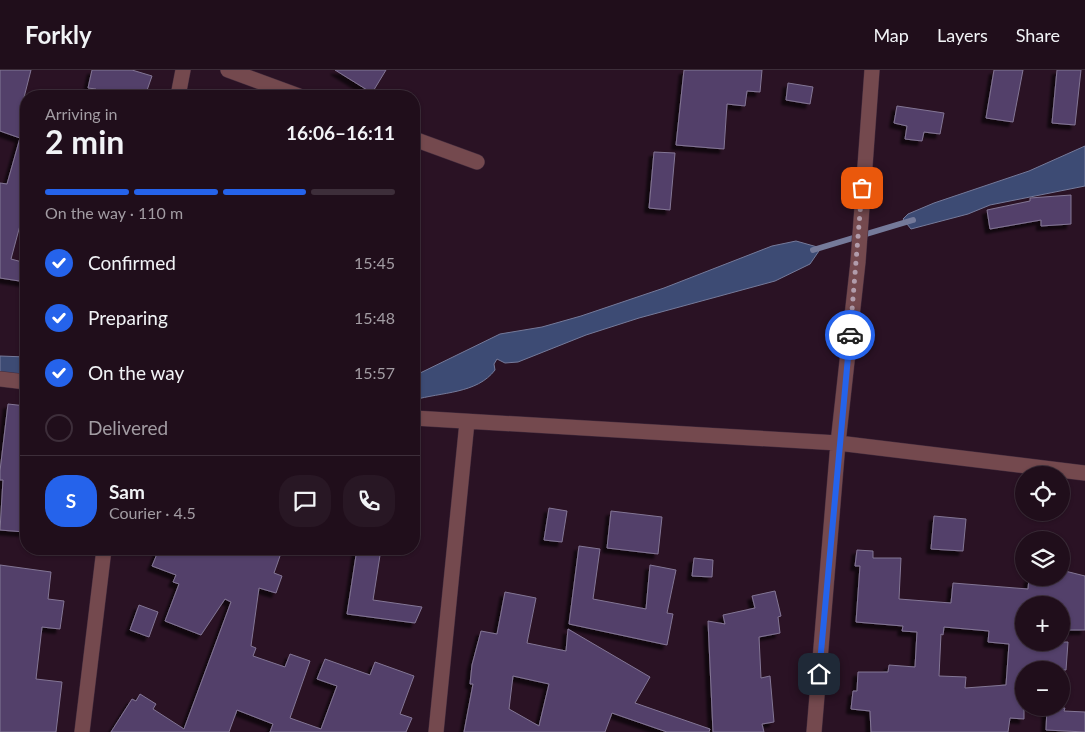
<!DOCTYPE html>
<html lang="en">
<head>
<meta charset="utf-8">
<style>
	body { margin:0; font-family:Lato,sans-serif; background:#281724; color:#f1f3f6; height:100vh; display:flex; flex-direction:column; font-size:19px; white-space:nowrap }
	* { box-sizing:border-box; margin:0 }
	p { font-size:16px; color:#a29ca3 }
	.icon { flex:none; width:28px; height:28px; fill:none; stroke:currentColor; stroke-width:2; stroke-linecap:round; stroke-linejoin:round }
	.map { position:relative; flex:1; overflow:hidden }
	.details { position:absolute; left:20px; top:20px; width:400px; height:465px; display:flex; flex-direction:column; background:#200e1b; border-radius:20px; box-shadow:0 1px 4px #0004,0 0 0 1px #3d2e3a }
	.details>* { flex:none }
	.tools { position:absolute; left:1015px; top:396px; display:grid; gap:10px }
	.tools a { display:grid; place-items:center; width:55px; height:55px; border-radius:50%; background:#200e1b; box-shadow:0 1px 4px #0004,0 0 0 1px #3d2e3a; font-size:25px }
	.pin { position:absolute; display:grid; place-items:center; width:42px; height:42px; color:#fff; margin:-21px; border-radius:10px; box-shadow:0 2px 8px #0006 }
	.courier { position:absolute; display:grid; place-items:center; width:50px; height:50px; margin:-25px; border:4px solid #2563eb; border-radius:50%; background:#fff; color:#222; box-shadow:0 1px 6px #0007 }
	.summary em { font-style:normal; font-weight:700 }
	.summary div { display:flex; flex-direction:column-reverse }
	.summary { display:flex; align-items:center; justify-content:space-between; height:85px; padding:0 25px }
	h1 { font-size:32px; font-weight:700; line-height:38px }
	.bar { display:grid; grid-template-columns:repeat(4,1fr); gap:8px 5px; align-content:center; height:60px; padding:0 25px }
	.bar i { height:6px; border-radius:4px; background:#3d2e3a }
	.bar .on { background:#2563eb }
	.bar p { grid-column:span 4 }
	.line { display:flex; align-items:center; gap:12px; padding:0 25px; border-top:1px solid #3d2e3a }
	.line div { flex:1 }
	.round { display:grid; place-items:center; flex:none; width:52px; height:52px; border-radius:20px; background:#281724 }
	ol { padding:0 25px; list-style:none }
	li { display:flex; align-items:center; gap:15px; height:55px }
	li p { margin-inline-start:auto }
	li .icon { padding:5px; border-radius:50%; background:#2563eb; color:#fff; stroke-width:4 }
	li:last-child { color:#a29ca3 }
	li i { width:28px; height:28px; border:2px solid #3d2e3a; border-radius:50% }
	header { display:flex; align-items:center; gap:30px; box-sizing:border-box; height:70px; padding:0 25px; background:#200e1b; border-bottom:1px solid #3d2e3a }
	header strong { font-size:24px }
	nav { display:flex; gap:28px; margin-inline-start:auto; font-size:18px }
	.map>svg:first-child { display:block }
	.water { fill:#3d4b74; stroke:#757a9a }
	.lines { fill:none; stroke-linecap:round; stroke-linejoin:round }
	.stream { stroke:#757a9a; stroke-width:6 }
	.building { fill:#53406a; stroke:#837695; fill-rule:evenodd; filter:url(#shadow) }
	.minor-casing { stroke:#432c3d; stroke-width:16 }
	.minor { stroke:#74494e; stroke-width:15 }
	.done { stroke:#b19cab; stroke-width:5; stroke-dasharray:0 9 }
	.route { stroke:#2563eb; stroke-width:6 }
</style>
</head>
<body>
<header>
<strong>Forkly</strong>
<nav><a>Map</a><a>Layers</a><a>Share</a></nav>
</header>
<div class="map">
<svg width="1085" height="662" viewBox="0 0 1085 662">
	<defs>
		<filter id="shadow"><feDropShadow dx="-4.5" dy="4.5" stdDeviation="1" flood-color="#0009"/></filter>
	</defs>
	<rect width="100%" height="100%" fill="#2a1224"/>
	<path class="water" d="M1085 76V116L990 135 968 144 911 159 903 149 908 144 934 133 1029 101Z
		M796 171 821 178 810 194 775 211 639 248 586 265 518 292 505 293 497 289 494 294 495 300C477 324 441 322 414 330V306L500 264 542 257 581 246 664 218 772 176Z
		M0 286 26 287V306L0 304Z"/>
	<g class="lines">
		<path class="stream" d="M813 180 913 150"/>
	</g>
	<path class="building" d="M0 0H31L20 43H26V133L11 189 26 193V212L0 208V113L7 114 20 68 0 61Z
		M92 0H132L152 6 145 26H95L96 19 88 18Z
		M335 0H386L372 23Z
		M684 0H762L760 22 747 21 745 36 727 34 724 79 676 75Z
		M994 0H1023L1013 52 986 48Z
		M1057 0H1081L1075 55 1052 53Z
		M788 13 813 17 810 34 786 30Z
		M897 36 944 43 940 64 924 62 922 71 905 69 907 56 894 53Z
		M654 82 675 83 670 140 649 138Z
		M1071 125V154L1041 156V150L990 159 987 140 1030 131V128Z
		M8 334 26 336 25 462 0 460 3 410H0V401Z
		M549 438 567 441 562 472 544 470Z
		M611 441 662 447 658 484 607 478Z
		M934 446 966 449 963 481 931 479Z
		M579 476 600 479 593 529 646 539 650 495 676 500 667 543 673 544 667 575 569 554Z
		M159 479H260L280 486 274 503 282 506 276 523 259 518 251 576 256 578 253 586 285 597 290 584 310 591 290 648 321 659 337 616 317 609 325 589 370 605 375 592 414 606 400 644 412 648 406 662H270L273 654 237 640 229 662H111L132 629 136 631 140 624 156 634 153 639 184 659 231 532 225 529 201 565 165 551 179 514 173 512 176 505 152 496Z
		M357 479H381L373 530 422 537 415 553 347 544Z
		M857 480 873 481V488H901L899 529 951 533 953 513 1028 519 1029 508H1061V500L1085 506V560H1061V535H1024V572H1068L1066 600H1024V649L1010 648 1008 662H871L870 641 851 639 853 621H857L858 602H888L889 595 915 597 917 562 902 561 903 556 856 552 860 496H855ZM944 557 989 561 988 572 1009 574 1006 615 965 618 966 607 939 606 941 564 943 565Z
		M694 488 713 490 712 507 692 506Z
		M0 495 51 502 48 529 64 531 60 559 42 557 36 609 62 612 56 662H0Z
		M775 521 781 546 778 547 780 563 759 567 761 608 770 606 774 652 762 654 764 662H713L708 551 725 554 723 545 755 538 752 526Z
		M505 522 536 528 527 573 566 581 568 559 650 607 635 633 710 659 709 662H667L612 643 605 662H464L473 614H470L472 595 481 561 497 564ZM513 606 549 614 539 656 509 639Z
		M139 535 158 542 149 567 130 560Z
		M1047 638H1065L1064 641 1085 642V662L1046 660Z"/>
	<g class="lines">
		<defs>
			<path id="minor" d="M228 0 299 26
				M178 26 183 0
				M414 69 477 92
				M0 309 26 312
				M414 348 838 373 1085 403
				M82 662 104 479
				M436 662 467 352
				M814 662 838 373 858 192 872 0"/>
		</defs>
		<use href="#minor" class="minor-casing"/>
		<use href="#minor" class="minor"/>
	</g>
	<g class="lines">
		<path class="done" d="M850 265 862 118"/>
		<path class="route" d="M819 604 850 265"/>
	</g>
</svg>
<div class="tools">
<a><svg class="icon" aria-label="locate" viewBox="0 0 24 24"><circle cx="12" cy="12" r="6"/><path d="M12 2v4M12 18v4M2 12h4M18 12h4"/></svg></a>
<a><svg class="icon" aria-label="layers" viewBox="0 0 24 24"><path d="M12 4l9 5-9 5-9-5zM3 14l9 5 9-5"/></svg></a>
<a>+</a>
<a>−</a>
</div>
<div class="pin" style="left:862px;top:118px;background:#ea580c"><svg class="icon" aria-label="bag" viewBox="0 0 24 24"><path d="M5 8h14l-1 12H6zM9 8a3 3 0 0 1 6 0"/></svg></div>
<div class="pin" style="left:819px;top:604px;background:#1f2937"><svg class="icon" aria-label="home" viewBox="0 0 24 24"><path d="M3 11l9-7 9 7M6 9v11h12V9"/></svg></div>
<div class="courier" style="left:850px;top:265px"><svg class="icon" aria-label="car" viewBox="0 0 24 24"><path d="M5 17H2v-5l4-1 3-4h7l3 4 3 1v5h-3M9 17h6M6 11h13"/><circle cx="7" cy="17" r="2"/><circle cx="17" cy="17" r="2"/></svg></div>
<section class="details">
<div class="summary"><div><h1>2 min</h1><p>Arriving in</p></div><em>16:06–16:11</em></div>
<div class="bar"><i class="on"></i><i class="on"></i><i class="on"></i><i></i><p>On the way · 110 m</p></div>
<ol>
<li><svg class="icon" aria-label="check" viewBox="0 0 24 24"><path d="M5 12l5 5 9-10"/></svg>Confirmed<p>15:45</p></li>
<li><svg class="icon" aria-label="check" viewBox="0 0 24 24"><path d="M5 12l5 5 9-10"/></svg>Preparing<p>15:48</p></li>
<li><svg class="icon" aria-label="check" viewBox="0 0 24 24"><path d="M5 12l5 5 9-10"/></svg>On the way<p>15:57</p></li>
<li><i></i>Delivered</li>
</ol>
<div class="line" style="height:90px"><b class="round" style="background:#2563eb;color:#fff">S</b><div><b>Sam</b><p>Courier · 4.5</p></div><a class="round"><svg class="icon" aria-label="chat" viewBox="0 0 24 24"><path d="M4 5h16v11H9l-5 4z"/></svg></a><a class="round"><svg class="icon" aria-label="phone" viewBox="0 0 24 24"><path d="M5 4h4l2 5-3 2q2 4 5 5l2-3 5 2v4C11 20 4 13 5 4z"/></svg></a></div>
</section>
</div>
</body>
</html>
